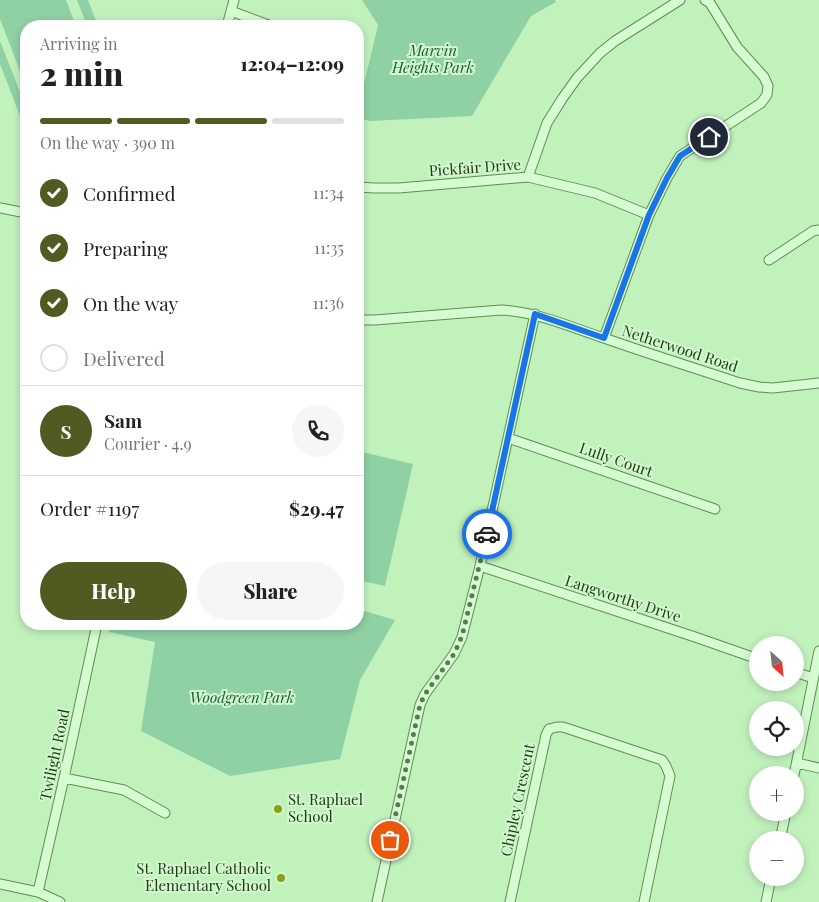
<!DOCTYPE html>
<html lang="en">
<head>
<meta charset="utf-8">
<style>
	body { margin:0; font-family:"Playfair Display",serif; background:#f6f6f6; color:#222; height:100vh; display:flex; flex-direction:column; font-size:19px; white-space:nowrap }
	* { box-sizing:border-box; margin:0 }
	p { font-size:16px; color:#767676 }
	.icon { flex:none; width:28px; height:28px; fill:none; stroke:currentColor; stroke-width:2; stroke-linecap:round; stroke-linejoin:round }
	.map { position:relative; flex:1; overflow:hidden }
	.panel { position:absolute; left:20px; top:20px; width:344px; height:610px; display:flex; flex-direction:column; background:#fff; border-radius:20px; box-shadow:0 2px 8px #0003 }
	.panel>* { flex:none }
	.needle { width:32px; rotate:153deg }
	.tools { position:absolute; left:749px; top:636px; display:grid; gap:10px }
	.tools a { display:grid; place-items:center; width:55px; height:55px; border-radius:50%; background:#fff; box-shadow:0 2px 8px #0003; font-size:25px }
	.pin { position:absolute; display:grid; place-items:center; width:42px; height:42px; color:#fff; margin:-21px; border:2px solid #fff; border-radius:50%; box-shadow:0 1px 5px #0007 }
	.courier { position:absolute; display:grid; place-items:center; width:50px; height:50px; margin:-25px; border:4px solid #1a73e8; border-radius:50%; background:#fff; color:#222; box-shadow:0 1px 6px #0007 }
	.summary em { font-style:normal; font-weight:800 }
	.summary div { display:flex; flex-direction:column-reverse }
	.summary { display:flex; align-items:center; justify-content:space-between; height:85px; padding:0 20px }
	h1 { font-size:32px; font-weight:800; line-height:38px }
	.bar { display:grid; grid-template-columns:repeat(4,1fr); gap:8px 5px; align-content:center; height:60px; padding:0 20px }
	.bar i { height:6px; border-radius:4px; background:#e0e0e0 }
	.bar .active { background:#4f5b20 }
	.bar p { grid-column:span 4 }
	.line { display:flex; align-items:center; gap:12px; padding:0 20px; border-top:1px solid #e0e0e0 }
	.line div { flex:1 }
	.round { display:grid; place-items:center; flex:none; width:52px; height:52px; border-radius:26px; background:#f6f6f6 }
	ol { padding:0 20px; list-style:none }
	li { display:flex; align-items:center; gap:15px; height:55px }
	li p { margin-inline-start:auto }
	li .icon { padding:5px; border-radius:50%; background:#4f5b20; color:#fff; stroke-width:4 }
	li:last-child { color:#767676 }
	li i { width:28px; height:28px; border:2px solid #e0e0e0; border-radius:50% }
	.action { display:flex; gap:10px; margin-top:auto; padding:10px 20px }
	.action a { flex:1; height:58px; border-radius:30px; background:#4f5b20; color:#fff; font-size:20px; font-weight:800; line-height:58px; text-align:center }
	.action a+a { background:#f6f6f6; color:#222 }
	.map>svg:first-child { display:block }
	.green { fill:#8fd1a5 }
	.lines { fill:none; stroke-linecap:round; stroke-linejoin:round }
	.street-casing { stroke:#628c54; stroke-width:11 }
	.street { stroke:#d4fcd0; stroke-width:9 }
	.done { stroke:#5b7a53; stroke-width:5; stroke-dasharray:0 9 }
	.route { stroke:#1a73e8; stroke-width:6 }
	.poi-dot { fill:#87a11d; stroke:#d0f9cd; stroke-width:2 }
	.labels { text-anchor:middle; stroke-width:4; stroke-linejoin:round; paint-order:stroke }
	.park-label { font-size:15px; font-style:italic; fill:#1f5839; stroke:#d0f9cd }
	.street-label { font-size:15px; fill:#24391a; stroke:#d0f9cd }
	.poi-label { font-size:15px; fill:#24391a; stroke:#d0f9cd; text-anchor:start }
</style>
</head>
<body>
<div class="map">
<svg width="819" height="902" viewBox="0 0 819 902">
	<rect width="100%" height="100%" fill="#c1f2bc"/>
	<path class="green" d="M0 0H66L76 26H26V87L0 19Z
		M77 0H88L98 26H87Z
		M362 0H555L556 2 531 16 472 116 370 121 358 118V109L378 25Z
		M0 41 26 107V126L20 116 0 64Z
		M358 451 413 464 385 586 358 580Z
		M358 609 395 620 360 680 340 759 230 776 141 731 155 642 109 632V624H358Z"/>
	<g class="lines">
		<defs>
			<path id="street" d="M231 11 271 26
				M227 26 234 0
				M528 177 547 123 562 99 577 78 600 53 615 41 680 0
				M358 187 374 188H399L528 177 595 193 649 215
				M0 208 26 213
				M769 260 813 231 819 230
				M358 320H375L501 310C538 312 570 327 604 338 649 354 695 368 740 383L759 387 773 388 819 383
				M604 338 649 215 667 178 680 156 755 107 761 103 767 95 768 86 764 77 737 47 710 3 705 0
				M508 438 715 509
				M480 566 695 637 758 659
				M795 672 813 678
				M797 763 819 768
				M794 775 819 651
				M64 778 124 790 165 813
				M780 840 786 812
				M0 884 38 892 60 902
				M38 892 64 778 97 624
				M377 902 420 705 425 694 454 654 462 637 480 566 535 314
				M510 902 546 735 549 729 557 727H563L662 760 666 766 670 776 644 902
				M766 902 771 878"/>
		</defs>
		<use href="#street" class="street-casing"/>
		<use href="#street" class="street"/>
	</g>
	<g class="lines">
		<path class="done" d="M390 840 420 705 425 694 454 654 462 636 487 534"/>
		<path class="route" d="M487 534 535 314 604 338 649 215 667 178 680 156 709 137"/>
	</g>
	<g class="poi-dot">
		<circle cx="278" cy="809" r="5"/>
		<circle cx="281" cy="878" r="5"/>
	</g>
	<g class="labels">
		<g class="park-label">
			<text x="433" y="56">Marvin<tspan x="433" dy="17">Heights Park</tspan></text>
			<text x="242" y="703">Woodgreen Park</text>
		</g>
		<g class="street-label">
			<text transform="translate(475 168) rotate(-4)" y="5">Pickfair Drive</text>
			<text transform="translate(680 349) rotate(18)" y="5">Netherwood Road</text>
			<text transform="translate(616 460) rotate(19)" y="5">Lully Court</text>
			<text transform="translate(623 599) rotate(18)" y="5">Langworthy Drive</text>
			<text transform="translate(55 755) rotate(-78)" y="5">Twilight Road</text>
			<text transform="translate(518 800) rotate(-78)" y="5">Chipley Crescent</text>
		</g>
		<g class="poi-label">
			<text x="288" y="805">St. Raphael<tspan x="288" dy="17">School</tspan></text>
			<text x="271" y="874" text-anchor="end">St. Raphael Catholic<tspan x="271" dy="17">Elementary School</tspan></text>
		</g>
	</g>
</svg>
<div class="tools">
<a><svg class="needle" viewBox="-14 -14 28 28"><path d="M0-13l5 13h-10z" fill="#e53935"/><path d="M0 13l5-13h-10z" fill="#767676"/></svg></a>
<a><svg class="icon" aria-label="locate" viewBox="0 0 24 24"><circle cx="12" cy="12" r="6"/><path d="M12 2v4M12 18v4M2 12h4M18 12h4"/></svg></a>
<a>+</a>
<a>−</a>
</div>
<div class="pin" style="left:390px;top:840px;background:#ea580c"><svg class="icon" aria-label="bag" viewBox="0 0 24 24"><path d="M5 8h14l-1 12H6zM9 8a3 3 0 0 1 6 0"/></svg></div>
<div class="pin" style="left:709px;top:137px;background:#1f2937"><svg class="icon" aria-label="home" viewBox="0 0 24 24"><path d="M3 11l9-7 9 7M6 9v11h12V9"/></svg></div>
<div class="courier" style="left:487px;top:534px"><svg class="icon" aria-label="car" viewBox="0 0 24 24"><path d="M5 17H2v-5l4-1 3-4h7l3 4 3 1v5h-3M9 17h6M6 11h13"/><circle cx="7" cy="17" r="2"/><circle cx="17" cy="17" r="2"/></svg></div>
<section class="panel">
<div class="summary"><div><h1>2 min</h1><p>Arriving in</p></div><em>12:04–12:09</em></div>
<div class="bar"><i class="active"></i><i class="active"></i><i class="active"></i><i></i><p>On the way · 390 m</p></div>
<ol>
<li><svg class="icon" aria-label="check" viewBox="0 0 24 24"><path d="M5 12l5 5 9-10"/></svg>Confirmed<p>11:34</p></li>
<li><svg class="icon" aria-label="check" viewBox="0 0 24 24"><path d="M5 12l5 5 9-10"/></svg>Preparing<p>11:35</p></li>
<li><svg class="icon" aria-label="check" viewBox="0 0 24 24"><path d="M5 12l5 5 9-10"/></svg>On the way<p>11:36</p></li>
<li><i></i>Delivered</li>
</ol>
<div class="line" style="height:90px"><b class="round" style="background:#4f5b20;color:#fff">S</b><div><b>Sam</b><p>Courier · 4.9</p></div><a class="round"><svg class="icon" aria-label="phone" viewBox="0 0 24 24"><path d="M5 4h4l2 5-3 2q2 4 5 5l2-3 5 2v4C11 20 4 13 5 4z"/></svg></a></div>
<div class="line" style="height:65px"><div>Order #1197</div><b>$29.47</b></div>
<div class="action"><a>Help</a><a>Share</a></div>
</section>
</div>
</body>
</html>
